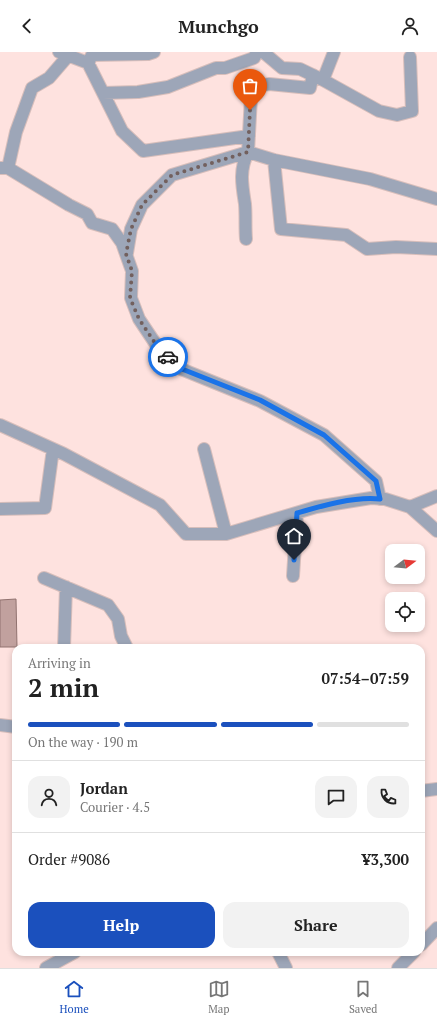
<!DOCTYPE html>
<html lang="en">
<head>
<meta charset="utf-8">
<style>
	body { margin:0; font-family:"PT Serif",serif; background:#f2f2f2; color:#222; height:100vh; display:flex; flex-direction:column; font-size:15px; white-space:nowrap }
	* { box-sizing:border-box; margin:0 }
	p { font-size:13px; color:#767676 }
	.icon { flex:none; width:22px; height:22px; fill:none; stroke:currentColor; stroke-width:2; stroke-linecap:round; stroke-linejoin:round }
	.map { position:relative; flex:1; overflow:hidden }
	.details { position:absolute; left:12px; top:592px; width:413px; height:312px; display:flex; flex-direction:column; background:#fff; border-radius:12px; box-shadow:0 2px 6px #0003 }
	.details>* { flex:none }
	.needle { width:26px; rotate:74deg }
	.tools { position:absolute; left:385px; top:492px; display:grid; gap:8px }
	.tools a { display:grid; place-items:center; width:40px; height:40px; border-radius:8px; background:#fff; box-shadow:0 2px 6px #0003; font-size:20px }
	.pin { position:absolute; display:grid; place-items:center; width:34px; height:34px; color:#fff; margin:-41px -17px; border-radius:50% 50% 50% 0; rotate:-45deg; box-shadow:0 0 4px #0007 }
	.pin .icon { rotate:45deg }
	.courier { position:absolute; display:grid; place-items:center; width:40px; height:40px; margin:-20px; border:3px solid #1a73e8; border-radius:50%; background:#fff; color:#222; box-shadow:0 1px 5px #0007 }
	.headline em { font-style:normal; font-weight:700 }
	.headline div { display:flex; flex-direction:column-reverse }
	.headline { display:flex; align-items:center; justify-content:space-between; height:68px; padding:0 16px }
	h1 { font-size:26px; font-weight:700; line-height:30px }
	.bar { display:grid; grid-template-columns:repeat(4,1fr); gap:6px 4px; align-content:center; height:48px; padding:0 16px }
	.bar i { height:5px; border-radius:3px; background:#e0e0e0 }
	.bar .selected { background:#1b50bd }
	.bar p { grid-column:span 4 }
	.line { display:flex; align-items:center; gap:10px; padding:0 16px; border-top:1px solid #e0e0e0 }
	.line div { flex:1 }
	.round { display:grid; place-items:center; flex:none; width:42px; height:42px; border-radius:12px; background:#f2f2f2 }
	.button { display:flex; gap:8px; margin-top:auto; padding:8px 16px }
	.button a { flex:1; height:46px; border-radius:12px; background:#1b50bd; color:#fff; font-size:16px; font-weight:700; line-height:46px; text-align:center }
	.button a+a { background:#f2f2f2; color:#222 }
	header { display:flex; justify-content:space-between; align-items:center; height:52px; padding:0 16px; background:#fff; font-size:18px; font-weight:700 }
	.tabs { display:flex; justify-content:space-around; align-items:center; height:56px; border-top:1px solid #e0e0e0; background:#fff; font-size:11px; color:#767676 }
	.tabs a { display:grid; justify-items:center; gap:2px }
	.tabs .selected { color:#1b50bd }
	.map>svg:first-child { display:block }
	.building { fill:#c1a19e; stroke:#917370 }
	.lines { fill:none; stroke-linecap:round; stroke-linejoin:round }
	.minor-casing { stroke:#d7bebb; stroke-width:14 }
	.minor { stroke:#9da6b8; stroke-width:12 }
	.done { stroke:#72605e; stroke-width:4; stroke-dasharray:0 7.2 }
	.route { stroke:#1a73e8; stroke-width:5 }
</style>
</head>
<body>
<header><svg class="icon" aria-label="back" viewBox="0 0 24 24"><path d="M15 5l-7 7 7 7"/></svg>Munchgo<svg class="icon" aria-label="person" viewBox="0 0 24 24"><circle cx="12" cy="8" r="4"/><path d="M4 21q1-7 8-7t8 7"/></svg></header>
<div class="map">
<svg width="437" height="916" viewBox="0 0 437 916">
	<rect width="100%" height="100%" fill="#fee2df"/>
	<path class="building" d="M16 547 17 595H0V548Z"/>
	<g class="lines">
		<defs>
			<path id="minor" d="M59 0 88 11
				M154 0 148 2 92 3 88 11 122 79 143 99 249 84
				M263 0 282 16 300 17 323 28 379 59 397 63 412 59 410 5
				M313 23 310 36 269 32 259 34 251 45 248 100 274 108 370 127 437 147
				M323 28 334 0
				M103 41 138 40 168 35 216 16H225L254 6 257 0
				M274 108 281 177 346 183 367 197 396 195 437 197
				M1 116H8L16 80 32 36 49 26 68 4
				M8 116 69 153 87 162 92 171 112 177 122 191 132 219 131 246 139 267 157 294 181 317 260 349 324 383 376 429 380 447
				M246 187C245 175 246 163 245 152 242 133 239 118 248 100
				M127 201 131 177 142 153 172 123 248 100
				M0 373 64 402 160 453 186 482H226L316 455 371 446 385 447 410 455 437 479
				M204 397 226 482
				M410 455 437 444
				M0 457 45 456 53 397
				M293 524 297 461
				M44 526 108 553 118 567 121 584 127 596
				M64 596 66 535
				M0 673 16 675
				M421 739 437 737
				M421 893 437 876
				M278 900 286 916
				M46 916 75 900
				M398 916 414 900"/>
		</defs>
		<use href="#minor" class="minor-casing"/>
		<use href="#minor" class="minor"/>
	</g>
	<g class="lines">
		<path class="done" d="M168 305 157 294 139 267 130 246 132 219 126 202 131 177 142 153 172 123 248 100 250 58"/>
		<path class="route" d="M168 305 182 317 260 348 324 383 376 429 380 447C355 444 321 454 297 461L294 508"/>
	</g>
</svg>
<div class="tools">
<a><svg class="needle" viewBox="-14 -14 28 28"><path d="M0-13l5 13h-10z" fill="#e53935"/><path d="M0 13l5-13h-10z" fill="#767676"/></svg></a>
<a><svg class="icon" aria-label="locate" viewBox="0 0 24 24"><circle cx="12" cy="12" r="6"/><path d="M12 2v4M12 18v4M2 12h4M18 12h4"/></svg></a>
</div>
<div class="pin" style="left:250px;top:58px;background:#ea580c"><svg class="icon" aria-label="bag" viewBox="0 0 24 24"><path d="M5 8h14l-1 12H6zM9 8a3 3 0 0 1 6 0"/></svg></div>
<div class="pin" style="left:294px;top:508px;background:#1f2937"><svg class="icon" aria-label="home" viewBox="0 0 24 24"><path d="M3 11l9-7 9 7M6 9v11h12V9"/></svg></div>
<div class="courier" style="left:168px;top:305px"><svg class="icon" aria-label="car" viewBox="0 0 24 24"><path d="M5 17H2v-5l4-1 3-4h7l3 4 3 1v5h-3M9 17h6M6 11h13"/><circle cx="7" cy="17" r="2"/><circle cx="17" cy="17" r="2"/></svg></div>
<section class="details">
<div class="headline"><div><h1>2 min</h1><p>Arriving in</p></div><em>07:54–07:59</em></div>
<div class="bar"><i class="selected"></i><i class="selected"></i><i class="selected"></i><i></i><p>On the way · 190 m</p></div>
<div class="line" style="height:72px"><a class="round"><svg class="icon" aria-label="person" viewBox="0 0 24 24"><circle cx="12" cy="8" r="4"/><path d="M4 21q1-7 8-7t8 7"/></svg></a><div><b>Jordan</b><p>Courier · 4.5</p></div><a class="round"><svg class="icon" aria-label="chat" viewBox="0 0 24 24"><path d="M4 5h16v11H9l-5 4z"/></svg></a><a class="round"><svg class="icon" aria-label="phone" viewBox="0 0 24 24"><path d="M5 4h4l2 5-3 2q2 4 5 5l2-3 5 2v4C11 20 4 13 5 4z"/></svg></a></div>
<div class="line" style="height:52px"><div>Order #9086</div><b>¥3,300</b></div>
<div class="button"><a>Help</a><a>Share</a></div>
</section>
</div>
<nav class="tabs">
<a class="selected"><svg class="icon" aria-label="home" viewBox="0 0 24 24"><path d="M3 11l9-7 9 7M6 9v11h12V9"/></svg>Home</a>
<a><svg class="icon" aria-label="map" viewBox="0 0 24 24"><path d="M3 6l6-2 6 2 6-2v14l-6 2-6-2-6 2zM9 4v14M15 6v14"/></svg>Map</a>
<a><svg class="icon" aria-label="saved" viewBox="0 0 24 24"><path d="M7 4h10v16l-5-4-5 4z"/></svg>Saved</a>
</nav>
</body>
</html>
